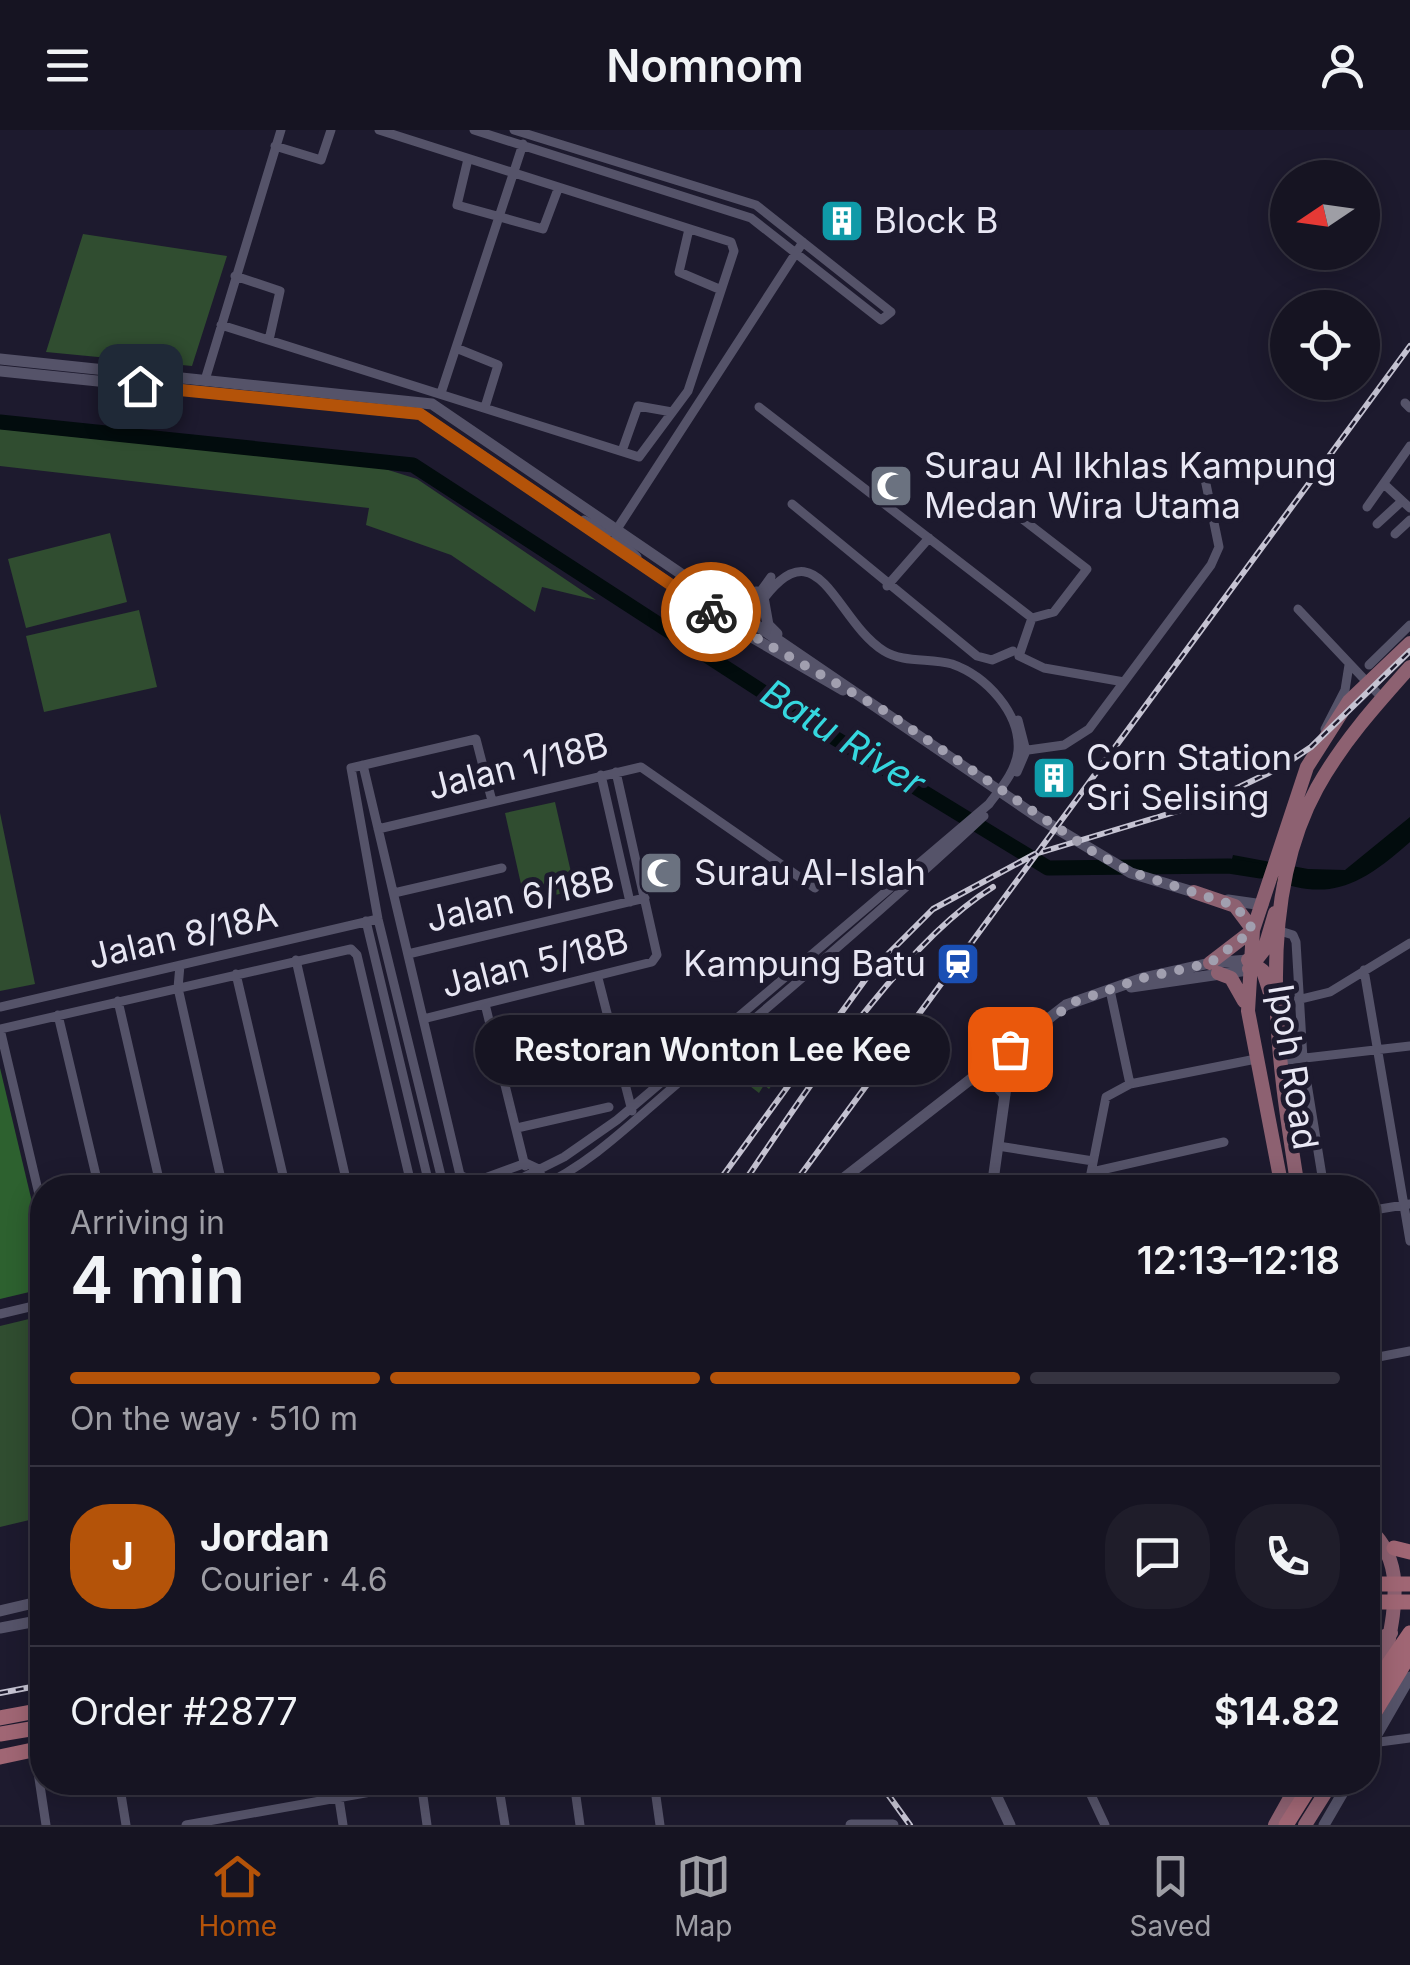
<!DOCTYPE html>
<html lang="en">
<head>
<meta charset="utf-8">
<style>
	body { margin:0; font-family:Inter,sans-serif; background:#1f1d2a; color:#f1f3f6; height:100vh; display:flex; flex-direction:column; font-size:38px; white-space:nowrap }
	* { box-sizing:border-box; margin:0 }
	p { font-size:32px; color:#9e9ea5 }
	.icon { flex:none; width:55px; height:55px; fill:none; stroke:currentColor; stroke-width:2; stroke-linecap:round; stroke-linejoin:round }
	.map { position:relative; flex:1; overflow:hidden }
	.drawer { position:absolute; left:30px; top:1045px; width:1350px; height:620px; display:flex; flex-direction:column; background:#161422; border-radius:40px; box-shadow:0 5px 25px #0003,0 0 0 2px #353340 }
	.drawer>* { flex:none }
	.needle { width:65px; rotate:257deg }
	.controls { position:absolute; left:1270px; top:30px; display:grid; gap:20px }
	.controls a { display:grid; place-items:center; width:110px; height:110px; border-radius:50%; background:#161422; box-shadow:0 5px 25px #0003,0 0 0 2px #353340; font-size:50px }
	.pin { position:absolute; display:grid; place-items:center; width:85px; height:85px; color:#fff; margin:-42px; border-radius:20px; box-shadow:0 5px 15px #0006 }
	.courier { position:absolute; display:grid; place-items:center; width:100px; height:100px; margin:-50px; border:8px solid #b45309; border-radius:50%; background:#fff; color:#222; box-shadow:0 2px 12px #0007 }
	.bubble { position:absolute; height:70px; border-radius:35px; background:#161422; box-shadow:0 5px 25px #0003,0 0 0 2px #353340; font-size:32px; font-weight:600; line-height:70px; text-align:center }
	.summary em { font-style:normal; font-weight:600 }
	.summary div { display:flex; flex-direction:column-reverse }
	.summary { display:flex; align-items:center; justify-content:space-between; height:170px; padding:0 40px }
	h1 { font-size:65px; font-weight:600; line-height:75px }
	.bar { display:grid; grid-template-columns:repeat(4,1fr); gap:15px 10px; align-content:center; height:120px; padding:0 40px }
	.bar i { height:12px; border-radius:8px; background:#353340 }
	.bar .on { background:#b45309 }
	.bar p { grid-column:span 4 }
	.line { display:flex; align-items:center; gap:25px; padding:0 40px; border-top:2px solid #353340 }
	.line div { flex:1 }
	.round { display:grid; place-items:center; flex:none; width:105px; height:105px; border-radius:40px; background:#1f1d2a }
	header { display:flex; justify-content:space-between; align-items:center; height:130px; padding:0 40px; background:#161422; font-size:45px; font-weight:600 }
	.menu { display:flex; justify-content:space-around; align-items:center; height:140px; border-top:2px solid #353340; background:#161422; font-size:28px; color:#9e9ea5 }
	.menu a { display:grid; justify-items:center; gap:5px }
	.menu .on { color:#b45309 }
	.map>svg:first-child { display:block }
	.green { fill:#304d30 }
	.forest { fill:#2d612f }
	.water { fill:#020c0d }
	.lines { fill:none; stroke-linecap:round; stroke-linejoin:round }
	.river { stroke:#020c0d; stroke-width:15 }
	.minor { stroke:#555369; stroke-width:9 }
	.tertiary { stroke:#555369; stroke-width:11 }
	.primary { stroke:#8d6171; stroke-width:14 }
	.trunk { stroke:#a06674; stroke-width:15 }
	.rail-casing { stroke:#c5c3d2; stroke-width:6 }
	.rail { stroke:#1d1a2e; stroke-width:2.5; stroke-dasharray:8; stroke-linecap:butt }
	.done { stroke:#a19faf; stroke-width:10; stroke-dasharray:0 18 }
	.route { stroke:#b45309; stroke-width:12 }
	.labels { text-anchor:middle; stroke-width:10; stroke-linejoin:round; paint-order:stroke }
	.poi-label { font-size:35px; fill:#e8e7f4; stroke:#1d1a2e; text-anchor:start }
	.street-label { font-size:35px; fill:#e8e7f4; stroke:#1d1a2e }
	.water-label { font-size:38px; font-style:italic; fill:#35d7df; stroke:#1d1a2e }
</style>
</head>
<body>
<header><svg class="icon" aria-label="menu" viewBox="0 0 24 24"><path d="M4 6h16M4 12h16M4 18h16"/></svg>Nomnom<svg class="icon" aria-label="person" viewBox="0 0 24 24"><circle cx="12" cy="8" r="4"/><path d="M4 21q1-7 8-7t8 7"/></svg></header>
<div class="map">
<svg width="1410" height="1695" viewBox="0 0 1410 1695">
	<rect width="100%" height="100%" fill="#1d1a2e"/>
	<path class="green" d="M83 104 227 126 192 236 46 222Z
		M0 299 382 338 417 349 596 470 542 457 535 482 451 425 366 395 369 378 0 336Z
		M110 403 127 472 26 498 8 429Z
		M139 480 157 557 44 582 26 506Z
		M555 672 573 751 566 753 568 762 551 766 552 756 523 763 505 683Z
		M0 683 35 854 0 861Z
		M760 902 789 922 793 919 791 931 769 959 764 955 759 963 716 930Z
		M29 1189 36 1193 42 1220V1387L0 1397V1196Z"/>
	<path class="forest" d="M0 938 42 1114V1159L0 1169Z"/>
	<path class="water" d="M1410 687V712C1342 773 1314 770 1231 733L1233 725 1308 739 1345 740Z"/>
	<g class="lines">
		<path class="river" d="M0 292 413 335 820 599 1048 738 1229 736 1261 741"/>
		<path class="minor" d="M474 0 751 88 881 190 891 182 756 75 514 0
			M275 16 321 30 331 0
			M468 29 457 75 543 99 558 59
			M689 99 679 142 719 159
			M235 146 280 161 269 210
			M221 195 639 327 688 261 734 121 731 112 379 0
			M456 218 498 235 485 277
			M205 250 281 0
			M441 263 523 14
			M1405 273 1410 278
			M759 277 1032 488 1019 526 1044 538 1124 552
			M622 321 638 276 672 282
			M1384 354 1410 378
			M792 374 977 526 992 530 1013 521
			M1367 377 1410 316
			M1008 378 1087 439 1054 482 1032 488
			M584 390 611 402 617 399
			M1377 394 1402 371
			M617 399 803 112
			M617 399 616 406 637 427
			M1395 404 1410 390
			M887 456 929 408
			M1298 479 1382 568
			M739 491 771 447
			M1369 535 1410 495
			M1325 599 1345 560 1349 535
			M1021 621 1064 615 1089 599 1211 435 1219 417 1205 349
			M363 635 460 1045 474 1052 526 1033 541 1040
			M1017 642 1026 621 1018 590
			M601 645 630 772
			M378 699 641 637 815 758
			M394 763 502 738
			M366 791 430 1058
			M1280 801 1293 805 1296 812 1303 929 1324 1058
			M408 824 645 768
			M296 830 348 1058
			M180 835 178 858 223 1058
			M1364 840 1410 1111
			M236 844 286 1058
			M598 848 632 981
			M1110 860 1130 954
			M1297 870 1330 862 1410 813
			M118 871 161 1058
			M485 874 525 1036
			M0 877 378 789
			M58 885 99 1058
			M423 889 652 832 657 825 616 642
			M0 899 351 819 357 825 412 1058
			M0 899 42 1077
			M1279 931 1410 916
			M500 939 593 919
			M517 998 609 977
			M998 1016 1093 1031
			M1092 1042 1224 1012
			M444 1058 378 789 351 638 476 609 492 671
			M502 1058 564 1027 617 990 989 674C1001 658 1016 641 1018 621 1021 583 986 546 952 534 930 528 903 533 884 521 831 488 817 378 748 492
			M538 1058C594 1033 638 986 684 948 787 862 886 777 984 686
			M1088 1058 1106 967 1130 954 1256 929
			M1368 1081 1410 1074
			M0 1184 42 1174
			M1368 1229 1410 1221
			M1372 1613 1410 1608
			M38 1642 46 1695
			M119 1652 126 1695
			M421 1652 427 1695
			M498 1652 505 1695
			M574 1652 580 1695
			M654 1652 660 1695
			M1085 1652 1105 1695
			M339 1669 343 1695
			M186 1695 421 1653"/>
		<path class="tertiary" d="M0 229 432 274 1039 688 1131 743 1200 764
			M0 241 420 284 729 494 843 560
			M712 463 724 468 757 462
			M763 467 768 495 777 504
			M1228 770 1263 775
			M1131 857 1248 840
			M972 950 990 949 1005 965
			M831 1058 1066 875 1143 848 1210 833 1248 830
			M992 1058 1006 957 1007 921
			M0 1481 42 1471
			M0 1498 42 1490
			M1368 1620 1410 1547
			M990 1652 1010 1695
			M851 1695H893
			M1324 1695 1349 1652"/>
		<path class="primary" d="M1194 762 1235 776 1253 800
			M1248 830 1263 841 1271 866
			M1210 833 1253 800
			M1249 839 1264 820 1275 783
			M1218 843 1231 848 1244 871
			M1282 1058 1248 881 1253 800 1307 637 1349 571 1410 513
			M1298 1058C1278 933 1253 774 1317 658 1342 613 1375 576 1410 537
			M1368 1398C1410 1434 1392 1488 1383 1541
			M1368 1515 1391 1503
			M1275 1695 1299 1652
			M1305 1695 1332 1652"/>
		<path class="trunk" d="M42 1174V1175
			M1394 1418 1410 1422
			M1368 1454H1410
			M1368 1472H1410
			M1368 1564 1410 1503
			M0 1588 42 1580
			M1369 1592 1410 1524
			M0 1604 42 1597
			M0 1627 42 1618
			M1286 1695 1313 1652"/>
		<defs>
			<path id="rail" d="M714 1058 873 839 933 779 1035 724 1208 672 1281 637 1311 617 1410 521
				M740 1058C804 965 899 815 993 757
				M791 1058 1410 216
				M0 1563 42 1555
				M879 1652 910 1695"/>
		</defs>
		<use href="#rail" class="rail-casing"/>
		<use href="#rail" class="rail"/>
	</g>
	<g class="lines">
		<path class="done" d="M711 482 883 580 1092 721 1131 742 1236 776 1253 800 1210 833 1143 848 1074 872 1010 919"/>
		<path class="route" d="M140 256 420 284 711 482"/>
	</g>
	<defs>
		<symbol id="building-square" viewBox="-11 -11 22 22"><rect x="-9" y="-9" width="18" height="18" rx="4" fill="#0f9aa8" stroke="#1d1a2e"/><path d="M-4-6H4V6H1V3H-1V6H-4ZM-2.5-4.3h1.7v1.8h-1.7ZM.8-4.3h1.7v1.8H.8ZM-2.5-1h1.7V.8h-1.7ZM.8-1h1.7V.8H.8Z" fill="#fff"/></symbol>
		<symbol id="mosque-square" viewBox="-11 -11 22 22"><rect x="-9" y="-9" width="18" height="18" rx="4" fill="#6b7280" stroke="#1d1a2e"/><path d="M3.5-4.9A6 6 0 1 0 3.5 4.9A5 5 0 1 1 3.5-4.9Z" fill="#fff"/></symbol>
		<symbol id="station-square" viewBox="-11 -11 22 22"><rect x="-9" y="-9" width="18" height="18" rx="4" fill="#1a4fb4" stroke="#1d1a2e"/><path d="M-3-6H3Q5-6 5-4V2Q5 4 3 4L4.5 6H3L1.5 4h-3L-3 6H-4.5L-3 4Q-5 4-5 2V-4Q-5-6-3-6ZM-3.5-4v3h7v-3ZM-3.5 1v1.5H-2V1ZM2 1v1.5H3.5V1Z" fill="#fff"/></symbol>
	</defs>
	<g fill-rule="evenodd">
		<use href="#building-square" x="817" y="66" width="50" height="50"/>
		<use href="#mosque-square" x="866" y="331" width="50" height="50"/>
		<use href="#building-square" x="1029" y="623" width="50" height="50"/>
		<use href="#mosque-square" x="636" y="718" width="50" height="50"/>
		<use href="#station-square" x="933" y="809" width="50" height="50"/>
	</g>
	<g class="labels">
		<g class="poi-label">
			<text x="874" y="103">Block B</text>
			<text x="924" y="348">Surau Al Ikhlas Kampung<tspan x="924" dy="40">Medan Wira Utama</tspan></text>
			<text x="1086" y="640">Corn Station<tspan x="1086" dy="40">Sri Selising</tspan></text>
			<text x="694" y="755">Surau Al-Islah</text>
			<text x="926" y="846" text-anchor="end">Kampung Batu</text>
		</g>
		<g class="street-label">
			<text transform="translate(518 636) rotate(-14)" y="12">Jalan 1/18B</text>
			<text transform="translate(520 769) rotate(-13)" y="12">Jalan 6/18B</text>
			<text transform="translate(183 806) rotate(-13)" y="12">Jalan 8/18A</text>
			<text transform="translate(535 833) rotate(-14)" y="12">Jalan 5/18B</text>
			<text transform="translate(1293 937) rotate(81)" y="12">Ipoh Road</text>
		</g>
		<g class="water-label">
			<text transform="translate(843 608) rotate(32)" y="13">Batu River</text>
		</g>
	</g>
</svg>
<div class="controls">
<a><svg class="needle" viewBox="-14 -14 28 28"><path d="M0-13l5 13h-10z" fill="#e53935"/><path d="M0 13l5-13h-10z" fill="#9e9ea5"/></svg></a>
<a><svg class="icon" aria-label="locate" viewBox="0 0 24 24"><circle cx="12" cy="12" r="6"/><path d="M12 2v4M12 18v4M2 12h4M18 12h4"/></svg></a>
</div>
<div class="pin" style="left:1010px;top:919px;background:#ea580c"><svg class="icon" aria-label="bag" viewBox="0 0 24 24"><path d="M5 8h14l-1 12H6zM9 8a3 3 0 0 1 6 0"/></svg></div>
<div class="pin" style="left:140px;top:256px;background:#1f2937"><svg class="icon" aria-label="home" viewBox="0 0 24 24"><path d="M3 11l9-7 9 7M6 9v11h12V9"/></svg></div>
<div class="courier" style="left:711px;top:482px"><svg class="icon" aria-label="bike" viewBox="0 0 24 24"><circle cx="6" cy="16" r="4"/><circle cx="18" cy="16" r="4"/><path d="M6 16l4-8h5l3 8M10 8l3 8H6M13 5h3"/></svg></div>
<div class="bubble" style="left:475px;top:885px;width:475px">Restoran Wonton Lee Kee</div>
<section class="drawer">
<div class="summary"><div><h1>4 min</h1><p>Arriving in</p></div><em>12:13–12:18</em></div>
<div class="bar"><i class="on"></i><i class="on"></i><i class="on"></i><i></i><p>On the way · 510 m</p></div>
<div class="line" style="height:180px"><b class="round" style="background:#b45309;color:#fff">J</b><div><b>Jordan</b><p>Courier · 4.6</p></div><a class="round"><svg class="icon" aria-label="chat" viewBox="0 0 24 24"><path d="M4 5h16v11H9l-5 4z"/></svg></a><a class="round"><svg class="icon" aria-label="phone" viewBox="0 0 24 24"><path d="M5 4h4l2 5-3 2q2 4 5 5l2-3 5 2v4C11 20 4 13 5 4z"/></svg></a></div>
<div class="line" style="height:130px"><div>Order #2877</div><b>$14.82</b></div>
</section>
</div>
<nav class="menu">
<a class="on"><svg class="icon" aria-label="home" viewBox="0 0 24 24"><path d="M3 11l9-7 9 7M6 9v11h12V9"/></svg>Home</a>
<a><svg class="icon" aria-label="map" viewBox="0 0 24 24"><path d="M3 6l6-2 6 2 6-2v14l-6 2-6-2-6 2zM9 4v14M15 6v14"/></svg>Map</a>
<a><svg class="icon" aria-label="saved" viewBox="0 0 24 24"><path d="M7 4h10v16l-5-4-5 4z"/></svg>Saved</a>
</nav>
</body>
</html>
